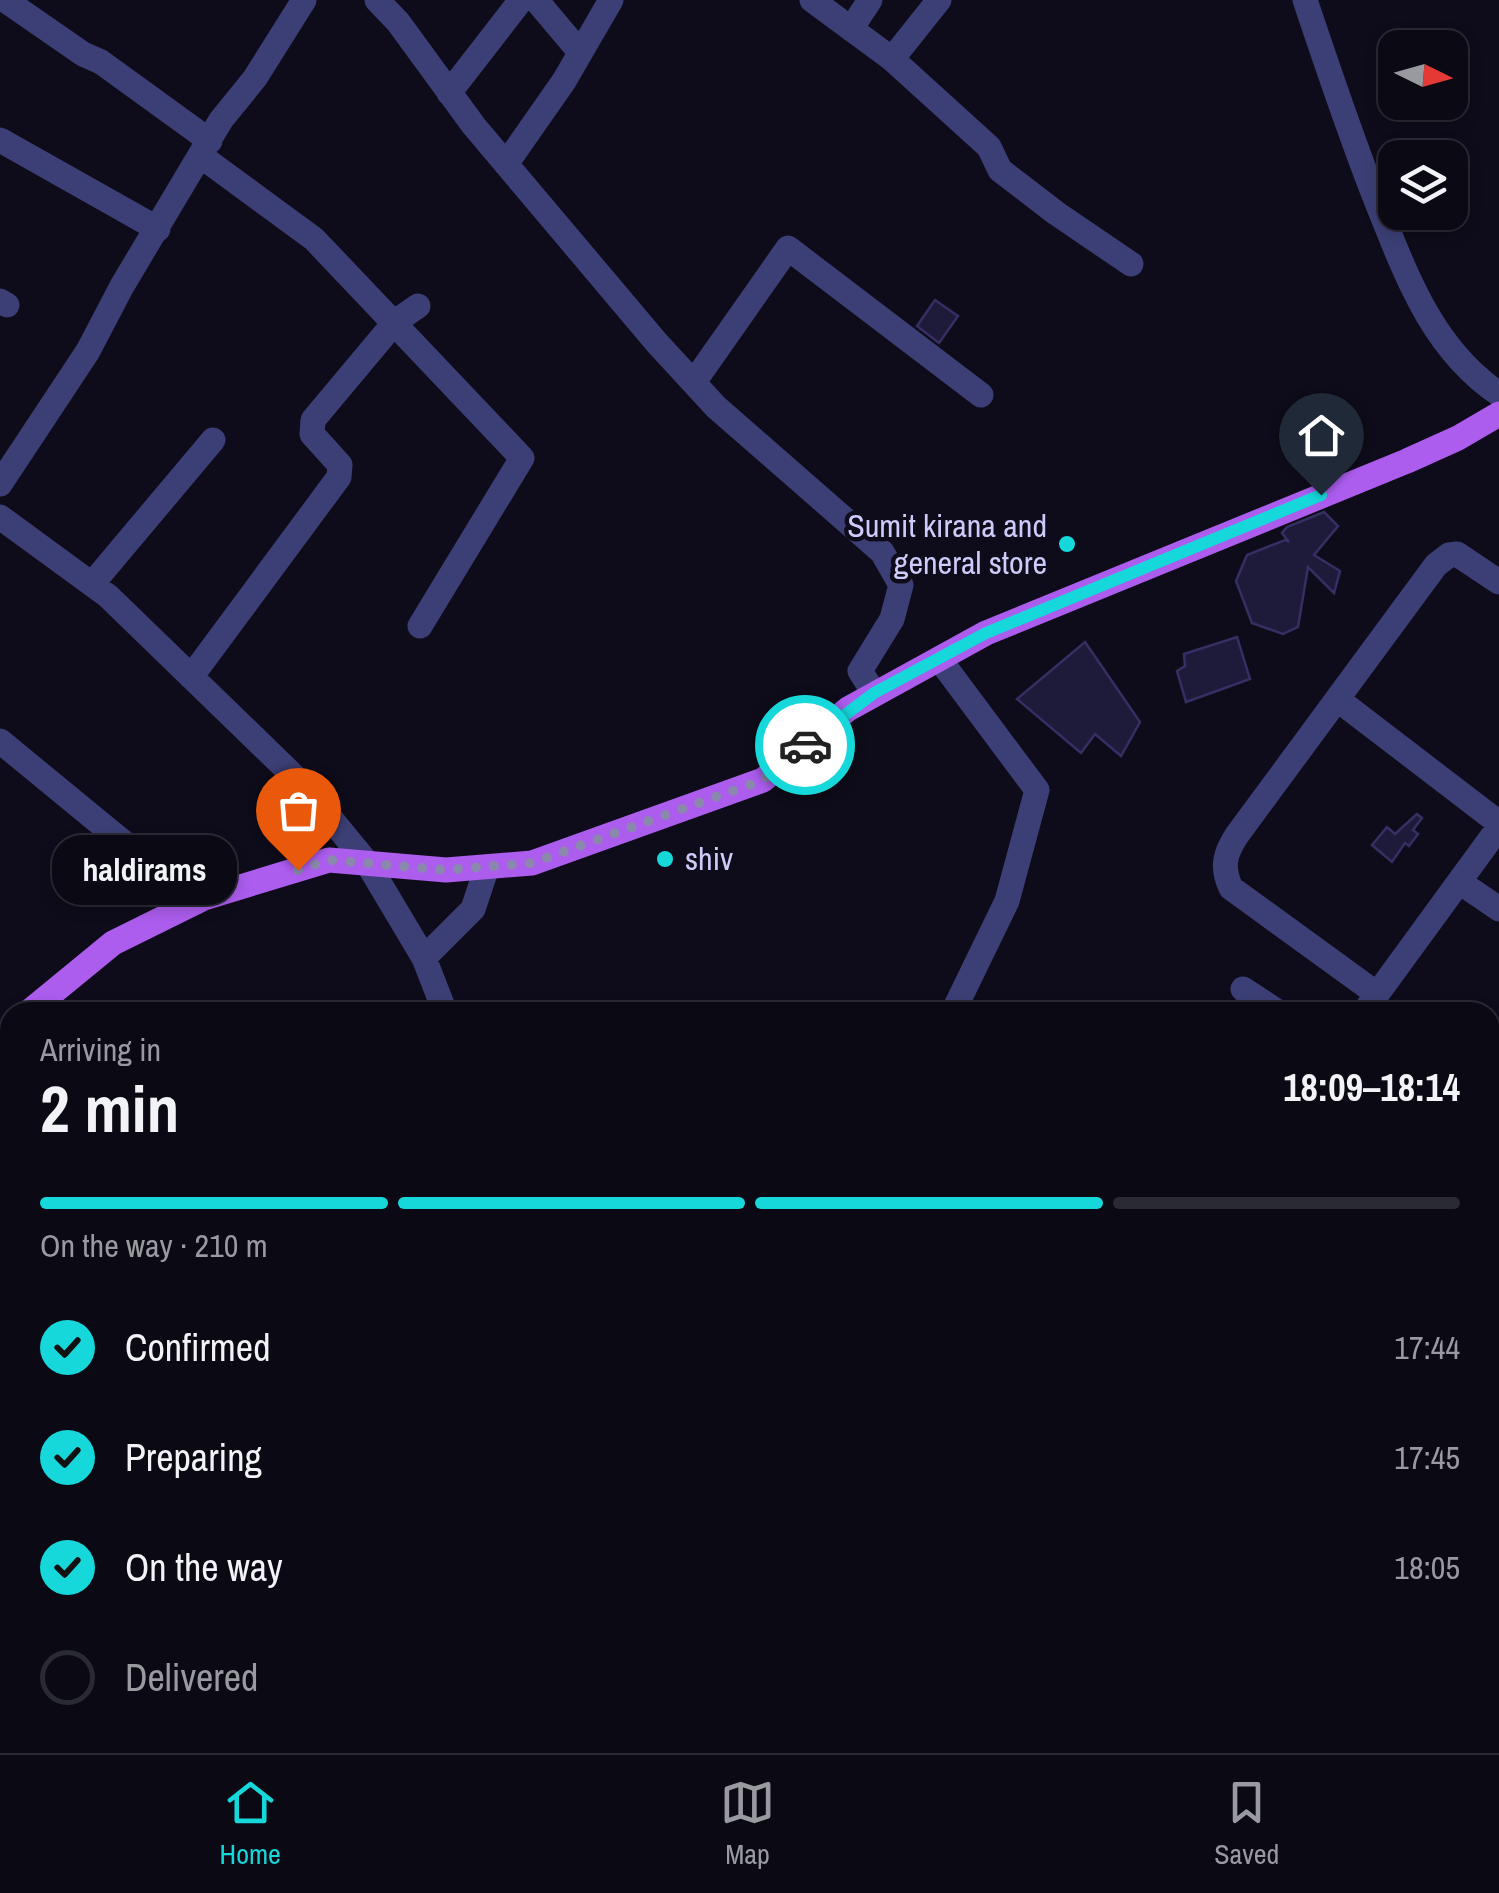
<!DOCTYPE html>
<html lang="en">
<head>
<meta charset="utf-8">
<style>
	body { margin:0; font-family:"Archivo Narrow",sans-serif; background:#181722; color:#f1f3f6; height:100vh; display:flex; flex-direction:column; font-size:38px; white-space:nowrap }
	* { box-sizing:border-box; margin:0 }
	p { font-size:32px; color:#999aa0 }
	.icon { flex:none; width:55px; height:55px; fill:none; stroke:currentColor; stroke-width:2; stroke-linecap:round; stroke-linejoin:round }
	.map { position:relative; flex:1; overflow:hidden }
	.panel { position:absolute; left:0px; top:1002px; width:1500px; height:752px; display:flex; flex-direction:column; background:#0a0914; border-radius:30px 30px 0 0; box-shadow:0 5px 15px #0003,0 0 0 2px #2a2a34 }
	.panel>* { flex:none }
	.needle { width:65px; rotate:95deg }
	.controls { position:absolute; left:1378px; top:30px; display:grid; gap:20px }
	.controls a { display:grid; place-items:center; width:90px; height:90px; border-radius:20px; background:#0a0914; box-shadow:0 5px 15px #0003,0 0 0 2px #2a2a34; font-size:50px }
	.pin { position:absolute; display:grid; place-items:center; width:85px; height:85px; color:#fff; margin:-102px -42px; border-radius:50% 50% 50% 0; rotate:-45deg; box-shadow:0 0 10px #0007 }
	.pin .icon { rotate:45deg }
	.courier { position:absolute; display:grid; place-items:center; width:100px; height:100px; margin:-50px; border:8px solid #16d7da; border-radius:50%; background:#fff; color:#222; box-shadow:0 2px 12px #0007 }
	.bubble { position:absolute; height:70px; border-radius:30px; background:#0a0914; box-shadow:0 5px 15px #0003,0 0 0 2px #2a2a34; font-size:32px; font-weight:700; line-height:70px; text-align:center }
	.head em { font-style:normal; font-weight:700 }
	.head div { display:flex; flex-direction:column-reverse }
	.head { display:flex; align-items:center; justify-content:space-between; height:170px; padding:0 40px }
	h1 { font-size:65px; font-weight:700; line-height:75px }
	.bar { display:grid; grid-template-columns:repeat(4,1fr); gap:15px 10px; align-content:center; height:120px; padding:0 40px }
	.bar i { height:12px; border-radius:8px; background:#2a2a34 }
	.bar .active { background:#16d7da }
	.bar p { grid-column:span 4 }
	ol { padding:0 40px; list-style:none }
	li { display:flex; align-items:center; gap:30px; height:110px }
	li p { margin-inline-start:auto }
	li .icon { padding:10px; border-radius:50%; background:#16d7da; color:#111; stroke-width:4 }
	li:last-child { color:#999aa0 }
	li i { width:55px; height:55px; border:5px solid #2a2a34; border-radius:50% }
	.tabs { display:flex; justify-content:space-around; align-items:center; height:140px; border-top:2px solid #2a2a34; background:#0a0914; font-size:28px; color:#999aa0 }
	.tabs a { display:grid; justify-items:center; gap:5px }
	.tabs .active { color:#16d7da }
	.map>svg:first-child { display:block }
	.building { fill:#1e1a39; stroke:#352f63; stroke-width:2.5 }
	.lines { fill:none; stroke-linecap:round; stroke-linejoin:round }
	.minor { stroke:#3c3f75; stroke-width:25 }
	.major { stroke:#ac5dee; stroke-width:25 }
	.rail { stroke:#16d7da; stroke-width:5; stroke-dasharray:15 12; stroke-linecap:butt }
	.done { stroke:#8a88ac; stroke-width:10; stroke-dasharray:0 18 }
	.route { stroke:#16d7da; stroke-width:12 }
	.poi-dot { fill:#16d7da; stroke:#0e0c1a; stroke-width:4 }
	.labels { text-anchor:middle; stroke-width:9; stroke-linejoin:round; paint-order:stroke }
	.poi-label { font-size:32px; fill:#cccbfa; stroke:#0e0c1a; text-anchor:end }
</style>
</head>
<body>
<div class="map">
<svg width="1499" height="1753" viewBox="0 0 1499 1753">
	<rect width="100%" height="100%" fill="#0e0c1a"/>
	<path class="building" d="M935 300 958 316 939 343 917 326Z
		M1324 512 1338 526 1314 555 1340 571 1334 593 1308 567 1298 627 1283 634 1252 623 1236 581 1247 555 1285 540 1289 542 1282 533 1287 527Z
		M1237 637 1250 679 1186 702 1177 671 1185 666 1184 654Z
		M1085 642 1140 722 1121 756 1095 734 1081 753 1017 699Z
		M1417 814 1422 818 1413 830 1418 834 1409 846 1405 843 1392 862 1372 845 1387 827 1395 834Z"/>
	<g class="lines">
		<path class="minor" d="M5 0 83 54 101 62 210 141
			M377 0 398 22 474 126 657 343 716 407 882 552 901 585 892 619 860 671 874 693
			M536 0 579 51
			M812 0 892 59 989 147 1000 170 1056 213 1131 264
			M1305 0C1329 71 1352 141 1380 210 1408 280 1434 350 1499 394
			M851 29 870 0
			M892 59 939 0
			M449 93 521 0
			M0 140 158 229
			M201 156 314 239 522 458 420 626
			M506 164 564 81 611 0
			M0 301 7 305
			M694 382 788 248 981 395
			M0 484 88 351 122 286 221 120 255 78 304 0
			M0 517 108 596 304 786 368 864 424 958 445 1012
			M92 584 213 440
			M940 660 1037 790 1007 901 953 1012
			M191 677 339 477 340 465 312 434 313 420 395 322 418 306
			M1337 699 1499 823
			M0 741 196 902
			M1461 883 1499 909
			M424 958 473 909 487 867
			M1243 989 1278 1012
			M1377 994 1231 888C1221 867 1225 853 1237 835L1436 565 1449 555 1457 554 1499 582
			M1364 1012 1499 827
			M0 1271 10 1257
			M4 1380 10 1383
			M0 1470 10 1449
			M1490 1734 1499 1740
			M795 1745 802 1753
			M146 1753 151 1745
			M466 1753 470 1745
			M582 1753 587 1745
			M714 1753 721 1745
			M895 1753 901 1745"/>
		<path class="major" d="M29 1012 113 943 204 898 329 860 446 870 532 863 763 780 848 709 986 633 1407 461 1458 438 1499 414
			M0 1044 10 1033"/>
		<path class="rail" d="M1490 1300 1499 1287
			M1490 1363 1499 1351
			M1490 1466 1499 1453
			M1490 1488 1499 1475
			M1161 1753 1166 1745
			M1208 1753 1213 1745
			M1268 1753 1274 1745
			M1298 1753 1303 1745"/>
	</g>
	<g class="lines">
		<path class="done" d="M298 870 329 860 446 870 532 863 763 780 805 745"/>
		<path class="route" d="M805 745 874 693 986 633 1321 495"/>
	</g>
	<g class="poi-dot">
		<circle cx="1067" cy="544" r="10"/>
		<circle cx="665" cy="859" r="10"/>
	</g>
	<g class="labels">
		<g class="poi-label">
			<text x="1047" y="537">Sumit kirana and<tspan x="1047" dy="37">general store</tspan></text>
			<text x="685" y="870" text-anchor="start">shiv</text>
		</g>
	</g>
</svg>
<div class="controls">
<a><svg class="needle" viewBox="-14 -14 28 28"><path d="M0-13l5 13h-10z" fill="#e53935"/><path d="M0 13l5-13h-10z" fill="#999aa0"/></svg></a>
<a><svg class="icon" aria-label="layers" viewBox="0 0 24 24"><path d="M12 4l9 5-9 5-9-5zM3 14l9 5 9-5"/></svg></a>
</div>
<div class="pin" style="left:298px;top:870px;background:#ea580c"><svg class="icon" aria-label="bag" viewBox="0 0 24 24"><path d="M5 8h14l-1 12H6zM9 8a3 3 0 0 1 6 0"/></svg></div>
<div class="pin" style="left:1321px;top:495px;background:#1f2937"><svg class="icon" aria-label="home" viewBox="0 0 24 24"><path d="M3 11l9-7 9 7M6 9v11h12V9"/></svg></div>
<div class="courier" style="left:805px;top:745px"><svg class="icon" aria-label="car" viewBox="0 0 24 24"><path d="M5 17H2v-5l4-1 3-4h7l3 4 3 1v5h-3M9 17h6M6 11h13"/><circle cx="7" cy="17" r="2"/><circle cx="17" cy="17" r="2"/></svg></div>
<div class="bubble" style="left:52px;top:835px;width:185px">haldirams</div>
<section class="panel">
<div class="head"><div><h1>2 min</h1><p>Arriving in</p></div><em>18:09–18:14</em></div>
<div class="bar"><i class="active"></i><i class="active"></i><i class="active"></i><i></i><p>On the way · 210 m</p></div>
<ol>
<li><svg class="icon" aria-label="check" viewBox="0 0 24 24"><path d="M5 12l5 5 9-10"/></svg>Confirmed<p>17:44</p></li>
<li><svg class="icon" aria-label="check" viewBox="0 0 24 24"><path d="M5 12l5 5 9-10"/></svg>Preparing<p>17:45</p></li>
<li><svg class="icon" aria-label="check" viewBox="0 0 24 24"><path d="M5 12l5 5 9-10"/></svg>On the way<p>18:05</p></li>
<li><i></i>Delivered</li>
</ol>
</section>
</div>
<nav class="tabs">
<a class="active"><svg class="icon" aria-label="home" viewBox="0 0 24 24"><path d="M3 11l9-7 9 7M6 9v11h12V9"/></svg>Home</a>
<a><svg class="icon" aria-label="map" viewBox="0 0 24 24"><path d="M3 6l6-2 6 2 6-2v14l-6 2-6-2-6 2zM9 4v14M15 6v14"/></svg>Map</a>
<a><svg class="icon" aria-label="saved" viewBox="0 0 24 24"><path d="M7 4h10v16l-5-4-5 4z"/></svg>Saved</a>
</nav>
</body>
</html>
